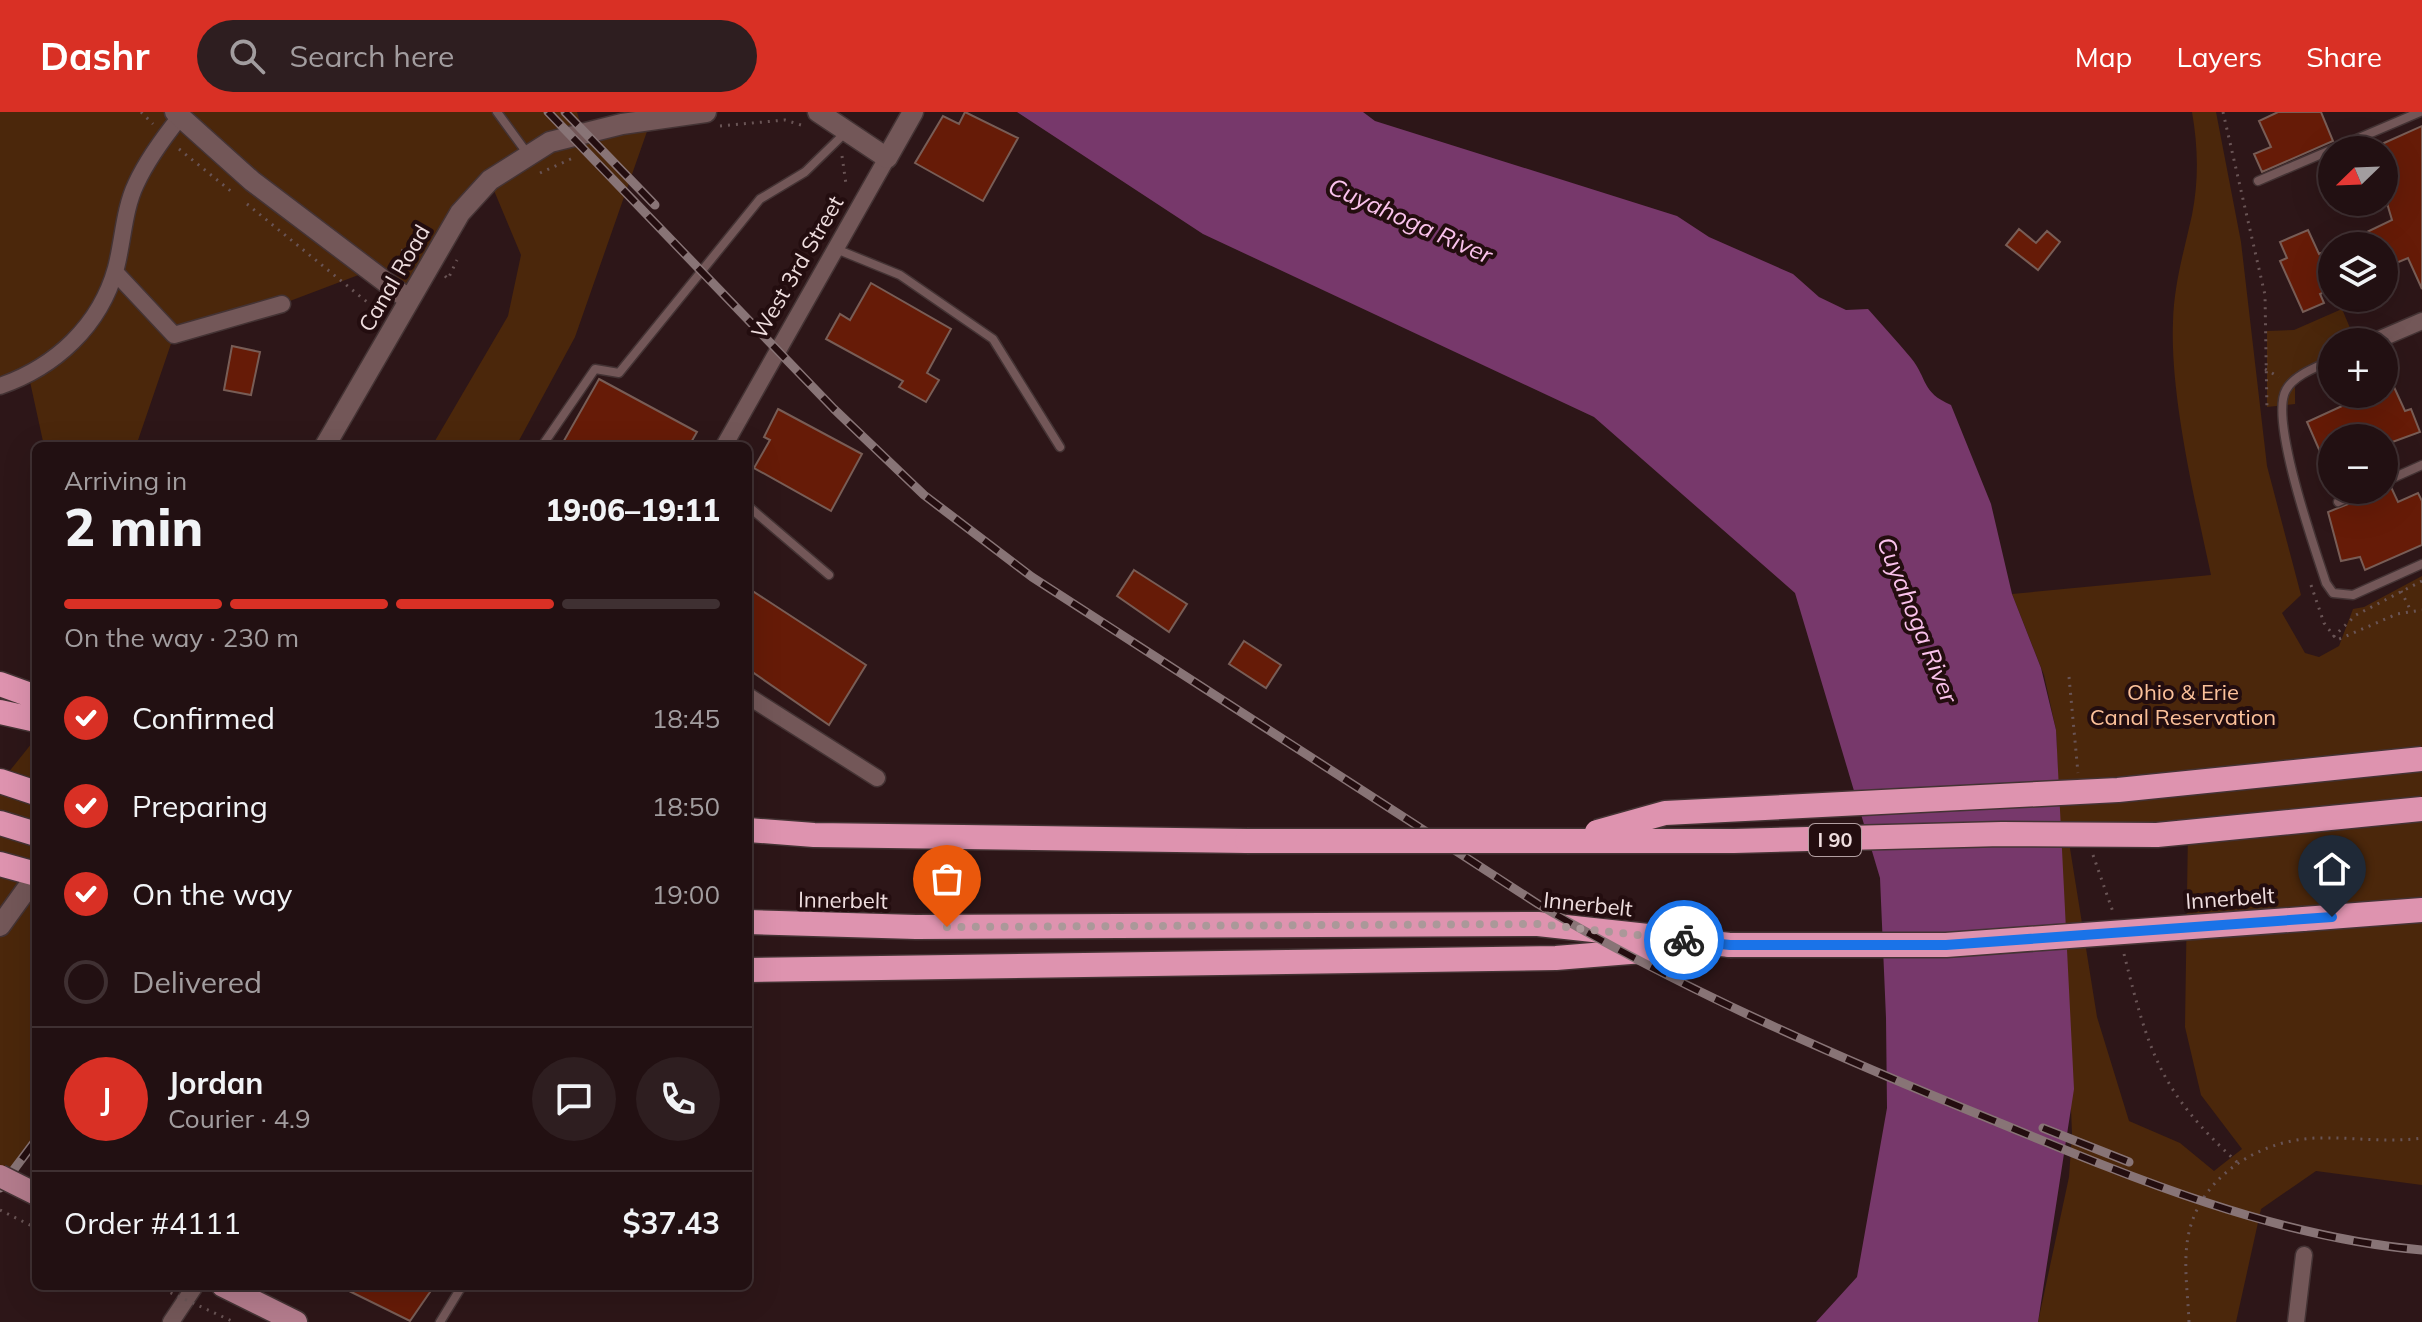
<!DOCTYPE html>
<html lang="en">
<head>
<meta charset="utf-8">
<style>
	body { margin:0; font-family:Mulish,sans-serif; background:#2e1e20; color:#f1f3f6; height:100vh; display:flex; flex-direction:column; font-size:30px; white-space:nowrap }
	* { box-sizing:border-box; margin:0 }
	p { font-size:26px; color:#a29d9f }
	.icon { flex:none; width:44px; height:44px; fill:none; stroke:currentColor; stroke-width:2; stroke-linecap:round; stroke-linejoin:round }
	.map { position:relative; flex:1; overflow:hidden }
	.panel { position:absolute; left:32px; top:330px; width:720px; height:848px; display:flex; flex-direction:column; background:#221012; border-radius:12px; box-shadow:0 8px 32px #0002,0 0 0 2px #3f3032 }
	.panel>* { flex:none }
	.needle { width:52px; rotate:247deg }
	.controls { position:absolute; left:2318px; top:24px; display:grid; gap:16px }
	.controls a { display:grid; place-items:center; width:80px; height:80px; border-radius:50%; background:#221012; box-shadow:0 8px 32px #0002,0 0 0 2px #3f3032; font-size:40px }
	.pin { position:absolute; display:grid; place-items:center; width:68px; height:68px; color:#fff; margin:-82px -34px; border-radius:50% 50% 50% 0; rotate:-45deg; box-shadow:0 0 8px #0007 }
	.pin .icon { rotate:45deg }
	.courier { position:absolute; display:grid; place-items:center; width:80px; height:80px; margin:-40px; border:6px solid #1a73e8; border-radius:50%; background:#fff; color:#222; box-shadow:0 2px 10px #0007 }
	.summary em { font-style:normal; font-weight:800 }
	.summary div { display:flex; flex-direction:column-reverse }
	.summary { display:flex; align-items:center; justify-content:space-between; height:136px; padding:0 32px }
	h1 { font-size:52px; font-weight:800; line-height:60px }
	.bar { display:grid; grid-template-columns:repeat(4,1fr); gap:12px 8px; align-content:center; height:96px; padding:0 32px }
	.bar i { height:10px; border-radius:6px; background:#3f3032 }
	.bar .active { background:#d93025 }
	.bar p { grid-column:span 4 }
	.line { display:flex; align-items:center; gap:20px; padding:0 32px; border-top:2px solid #3f3032 }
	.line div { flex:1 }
	.round { display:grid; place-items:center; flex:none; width:84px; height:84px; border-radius:42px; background:#2e1e20 }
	ol { padding:0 32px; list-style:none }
	li { display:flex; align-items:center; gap:24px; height:88px }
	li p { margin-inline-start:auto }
	li .icon { padding:8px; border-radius:50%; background:#d93025; color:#fff; stroke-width:4 }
	li:last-child { color:#a29d9f }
	li i { width:44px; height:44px; border:4px solid #3f3032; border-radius:50% }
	header { display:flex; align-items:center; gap:48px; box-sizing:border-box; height:112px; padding:0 40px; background:#d93025; color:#fff }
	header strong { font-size:38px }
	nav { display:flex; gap:44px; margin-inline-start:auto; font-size:28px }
	.search { width:560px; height:72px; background:#2e1e20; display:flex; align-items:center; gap:20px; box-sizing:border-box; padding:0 28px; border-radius:44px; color:#a29d9f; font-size:30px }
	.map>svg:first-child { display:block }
	.green { fill:#4b270b; fill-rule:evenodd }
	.water { fill:#77386b }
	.building { fill:#661b07; stroke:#785d56; stroke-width:2 }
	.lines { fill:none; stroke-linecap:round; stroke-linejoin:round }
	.service-casing { stroke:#443334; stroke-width:11 }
	.minor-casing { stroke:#443334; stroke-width:19 }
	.tertiary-casing { stroke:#443334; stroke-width:23 }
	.primary-casing { stroke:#443334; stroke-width:25 }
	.motorway-casing { stroke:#443334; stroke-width:27 }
	.path { stroke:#695455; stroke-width:3; stroke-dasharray:2 6; stroke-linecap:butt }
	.service { stroke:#735758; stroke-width:8 }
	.minor { stroke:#735758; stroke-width:16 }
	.tertiary { stroke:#735758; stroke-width:20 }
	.primary { stroke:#b37b8c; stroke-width:22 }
	.motorway { stroke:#de93af; stroke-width:24 }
	.rail-casing { stroke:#887476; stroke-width:9 }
	.rail { stroke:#230d0f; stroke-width:6; stroke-dasharray:18; stroke-linecap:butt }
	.primary-bridge-casing { stroke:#443334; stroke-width:25; stroke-linecap:butt }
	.motorway-bridge-casing { stroke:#443334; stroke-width:27; stroke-linecap:butt }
	.path-bridge { stroke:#695455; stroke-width:3; stroke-dasharray:2 6; stroke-linecap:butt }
	.primary-bridge { stroke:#b37b8c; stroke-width:22 }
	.motorway-bridge { stroke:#de93af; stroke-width:24 }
	.done { stroke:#ab9899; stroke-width:8; stroke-dasharray:0 14.4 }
	.route { stroke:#1a73e8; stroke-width:10 }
	.labels { text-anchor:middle; stroke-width:8; stroke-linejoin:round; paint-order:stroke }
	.shield { fill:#230d0f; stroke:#b29fa1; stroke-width:2 }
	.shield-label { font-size:20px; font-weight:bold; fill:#efdedf }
	.street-label { font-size:22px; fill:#efdedf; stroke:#230d0f }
	.park-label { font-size:22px; fill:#fcc19a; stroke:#230d0f }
	.water-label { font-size:24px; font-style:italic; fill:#fac2ec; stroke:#230d0f }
</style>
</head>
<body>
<header>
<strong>Dashr</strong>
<div class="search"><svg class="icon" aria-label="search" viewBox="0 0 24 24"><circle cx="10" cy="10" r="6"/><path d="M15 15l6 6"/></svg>Search here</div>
<nav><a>Map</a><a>Layers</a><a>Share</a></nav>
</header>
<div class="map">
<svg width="2422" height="1210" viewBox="0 0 2422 1210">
	<rect width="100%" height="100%" fill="#2d1618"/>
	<path class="green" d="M0 0H577L582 17 651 8 575 225 516 334H432L508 204 521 143 490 69 408 187 369 159 282 192 174 223 136 334H44L29 265 0 274Z
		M2192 0H2216L2241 130 2267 354 2301 483 2282 501 2305 541 2319 545 2339 534 2353 497 2364 495 2422 464V1073L2316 1059 2261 1097 2236 1210H2038L2069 1065 2072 1022 2056 618 2044 563 2012 482 2211 463C2195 388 2170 285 2173 210 2174 172 2184 139 2192 103 2199 68 2198 34 2192 0ZM2188 719 2185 915 2201 983 2242 1037 2214 1059 2180 1031 2129 1009 2097 905 2068 724Z
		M2342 197 2356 230H2332V248L2295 268V292L2267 295V219L2294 218Z
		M36 626V1028L0 1076V671Z"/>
	<path class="water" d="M1017 0H1363L1375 9 1677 104 1709 125 1793 162 1819 185 1846 198 1868 197C1882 213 1897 229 1911 246 1928 267 1921 280 1951 293L1991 392 2012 482 2041 556 2056 618 2074 977 2038 1210H1816L1857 1165 1887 996 1886 906 1880 766 1795 481 1594 305 1203 122Z"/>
	<path class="building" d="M965 0 1018 26 983 89 915 51 943 4 959 12Z
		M2278 0H2321L2333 29 2262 60 2254 42 2271 35 2259 9Z
		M2422 14V177L2408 146 2384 156V134H2338L2392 108 2384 81V31Z
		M2019 117 2036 131 2047 119 2060 130 2038 158 2006 133Z
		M2308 118 2319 142 2332 136V156L2322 161 2329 178 2320 182 2324 191 2303 200 2280 149 2287 146 2280 130Z
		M871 171 951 217 927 261 939 268 926 290 899 275 903 269 826 227 840 202 850 208Z
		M232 234 260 240 251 283 224 278Z
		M599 267 697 320 689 334H561Z
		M2394 275 2405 299 2411 297 2420 320 2384 333V326H2332V367L2307 310 2353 289 2384 282Z
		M778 297 862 342 831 399 754 356 770 328 764 325Z
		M2391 375 2398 390 2418 381 2422 389V433L2365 458 2360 445 2341 449 2328 400Z
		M1134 458 1187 492 1169 520 1117 484Z
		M748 476 866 553 829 613 748 557Z
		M1244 529 1281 553 1266 576 1229 552Z
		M339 1174H420L430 1180 410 1209Z"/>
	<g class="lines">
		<defs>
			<path id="service" d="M497 0 527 41
				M2258 69 2420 0
				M836 137 900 163 993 227 1060 335
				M2332 248C2317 255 2294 263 2286 278 2269 307 2315 437 2326 471L2333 481 2353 483 2422 452
				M542 334 595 257 619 261 760 87 805 60 846 20
				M2384 370 2422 353
				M2338 390 2365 378
				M748 394 829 463
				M440 1210 462 1174"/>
			<path id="minor" d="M115 160 174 223 282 192
				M2373 230 2422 209
				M0 274C55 255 100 214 116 156 123 129 124 97 136 72 147 48 164 25 180 5
				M724 334 887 46
				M748 584 877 666
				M171 1210 195 1174
				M2296 1210 2304 1143"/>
			<path id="tertiary" d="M175 0 252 69 408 187
				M818 0 887 46 913 0
				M325 334 460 101 490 68 550 30 622 12 706 0
				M0 814 36 764"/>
			<path id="primary" d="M223 1174 296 1210"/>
			<path id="motorway" d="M0 572 36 585
				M0 600 36 608
				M0 669 36 681
				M0 711 36 722
				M748 718 814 723 1247 729
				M0 752 36 762
				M2303 807 2422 798
				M748 810 916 815 1538 812 1730 833
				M748 858 1556 846 1667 837"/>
		</defs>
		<use href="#service" class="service-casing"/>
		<use href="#minor" class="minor-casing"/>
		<use href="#tertiary" class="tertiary-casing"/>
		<use href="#primary" class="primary-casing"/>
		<use href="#motorway" class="motorway-casing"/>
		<path class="path" d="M141 0 153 12
			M2223 0 2265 183 2267 299
			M720 14 785 8 804 14
			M179 37 232 80
			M842 44 846 72
			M540 61 573 46
			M247 92 372 194 376 188
			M394 153 405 134 413 140
			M445 164 448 167 457 148
			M2265 257 2279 265
			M2311 473 2324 511 2337 528 2397 502 2422 498
			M2401 479 2411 499
			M2333 525 2356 503 2422 469
			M2069 565 2078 661
			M2093 743 2113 800
			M2124 842C2149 941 2160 980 2238 1051
			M0 1098 36 1116
			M2189 1210C2188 1182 2183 1153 2188 1125 2199 1064 2261 1027 2318 1026 2353 1025 2387 1031 2422 1026"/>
		<use href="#service" class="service"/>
		<use href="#minor" class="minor"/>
		<use href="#tertiary" class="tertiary"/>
		<use href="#primary" class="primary"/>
		<use href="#motorway" class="motorway"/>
		<defs>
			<path id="rail" d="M548 0 834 297 924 383 1032 465 1538 792C1682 878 1835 944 1990 1007 2128 1064 2272 1125 2422 1138
				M565 0 655 93
				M2043 1016 2129 1050
				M0 1076 36 1028"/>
		</defs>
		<use href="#rail" class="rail-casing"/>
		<use href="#rail" class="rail"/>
		<defs>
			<path id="primary-bridge" d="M0 1064 36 1082"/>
			<path id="motorway-bridge" d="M1597 720 1665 701 2118 678 2422 647
				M1247 729H1734L2002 722 2157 723 2422 697
				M1730 833H1946L2303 807"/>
		</defs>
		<use href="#primary-bridge" class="primary-bridge-casing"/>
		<use href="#motorway-bridge" class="motorway-bridge-casing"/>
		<path class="path-bridge" d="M156 1174 234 1210"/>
		<use href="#primary-bridge" class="primary-bridge"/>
		<use href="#motorway-bridge" class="motorway-bridge"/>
	</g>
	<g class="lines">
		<path class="done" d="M947 815 1538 812 1684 828"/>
		<path class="route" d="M1684 828 1730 833H1946L2332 805"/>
	</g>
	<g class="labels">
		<rect class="shield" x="1809" y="712" width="52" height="32" rx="6"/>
		<g class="shield-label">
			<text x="1835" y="735">I 90</text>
		</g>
		<g class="street-label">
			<text transform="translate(797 155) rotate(-60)" y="8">West 3rd Street</text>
			<text transform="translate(394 166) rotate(-60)" y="8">Canal Road</text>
			<text transform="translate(2230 786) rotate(-4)" y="8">Innerbelt</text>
			<text transform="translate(843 788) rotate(1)" y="8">Innerbelt</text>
			<text transform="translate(1588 792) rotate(6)" y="8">Innerbelt</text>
		</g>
		<g class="park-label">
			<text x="2183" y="588">Ohio &amp; Erie<tspan x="2183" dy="25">Canal Reservation</tspan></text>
		</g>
		<g class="water-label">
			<text transform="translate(1410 109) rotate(24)" y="8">Cuyahoga River</text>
			<text transform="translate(1917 508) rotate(68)" y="8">Cuyahoga River</text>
		</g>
	</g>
</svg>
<div class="controls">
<a><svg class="needle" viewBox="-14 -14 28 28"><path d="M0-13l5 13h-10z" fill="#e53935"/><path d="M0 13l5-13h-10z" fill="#a29d9f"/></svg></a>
<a><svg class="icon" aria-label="layers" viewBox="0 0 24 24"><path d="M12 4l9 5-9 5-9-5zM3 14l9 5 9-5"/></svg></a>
<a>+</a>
<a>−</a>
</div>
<div class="pin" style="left:947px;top:815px;background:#ea580c"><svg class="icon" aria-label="bag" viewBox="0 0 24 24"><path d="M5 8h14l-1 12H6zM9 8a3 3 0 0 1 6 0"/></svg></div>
<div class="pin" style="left:2332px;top:805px;background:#1f2937"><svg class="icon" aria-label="home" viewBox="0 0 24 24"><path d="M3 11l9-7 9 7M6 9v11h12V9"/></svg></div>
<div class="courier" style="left:1684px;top:828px"><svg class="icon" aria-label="bike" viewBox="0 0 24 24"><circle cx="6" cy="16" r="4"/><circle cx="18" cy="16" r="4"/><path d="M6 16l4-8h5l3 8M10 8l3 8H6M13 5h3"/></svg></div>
<section class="panel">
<div class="summary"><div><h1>2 min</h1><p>Arriving in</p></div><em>19:06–19:11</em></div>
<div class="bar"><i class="active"></i><i class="active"></i><i class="active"></i><i></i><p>On the way · 230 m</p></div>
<ol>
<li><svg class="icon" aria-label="check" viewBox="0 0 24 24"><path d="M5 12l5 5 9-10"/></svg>Confirmed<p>18:45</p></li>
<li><svg class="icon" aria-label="check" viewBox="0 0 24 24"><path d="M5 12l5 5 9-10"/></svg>Preparing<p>18:50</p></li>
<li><svg class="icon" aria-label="check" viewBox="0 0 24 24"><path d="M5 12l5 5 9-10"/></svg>On the way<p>19:00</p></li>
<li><i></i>Delivered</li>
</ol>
<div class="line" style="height:144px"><b class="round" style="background:#d93025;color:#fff">J</b><div><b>Jordan</b><p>Courier · 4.9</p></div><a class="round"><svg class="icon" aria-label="chat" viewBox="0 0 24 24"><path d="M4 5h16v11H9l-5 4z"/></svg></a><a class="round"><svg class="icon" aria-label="phone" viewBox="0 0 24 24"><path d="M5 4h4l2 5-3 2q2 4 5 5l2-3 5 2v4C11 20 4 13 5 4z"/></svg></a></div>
<div class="line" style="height:104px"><div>Order #4111</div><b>$37.43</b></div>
</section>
</div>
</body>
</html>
